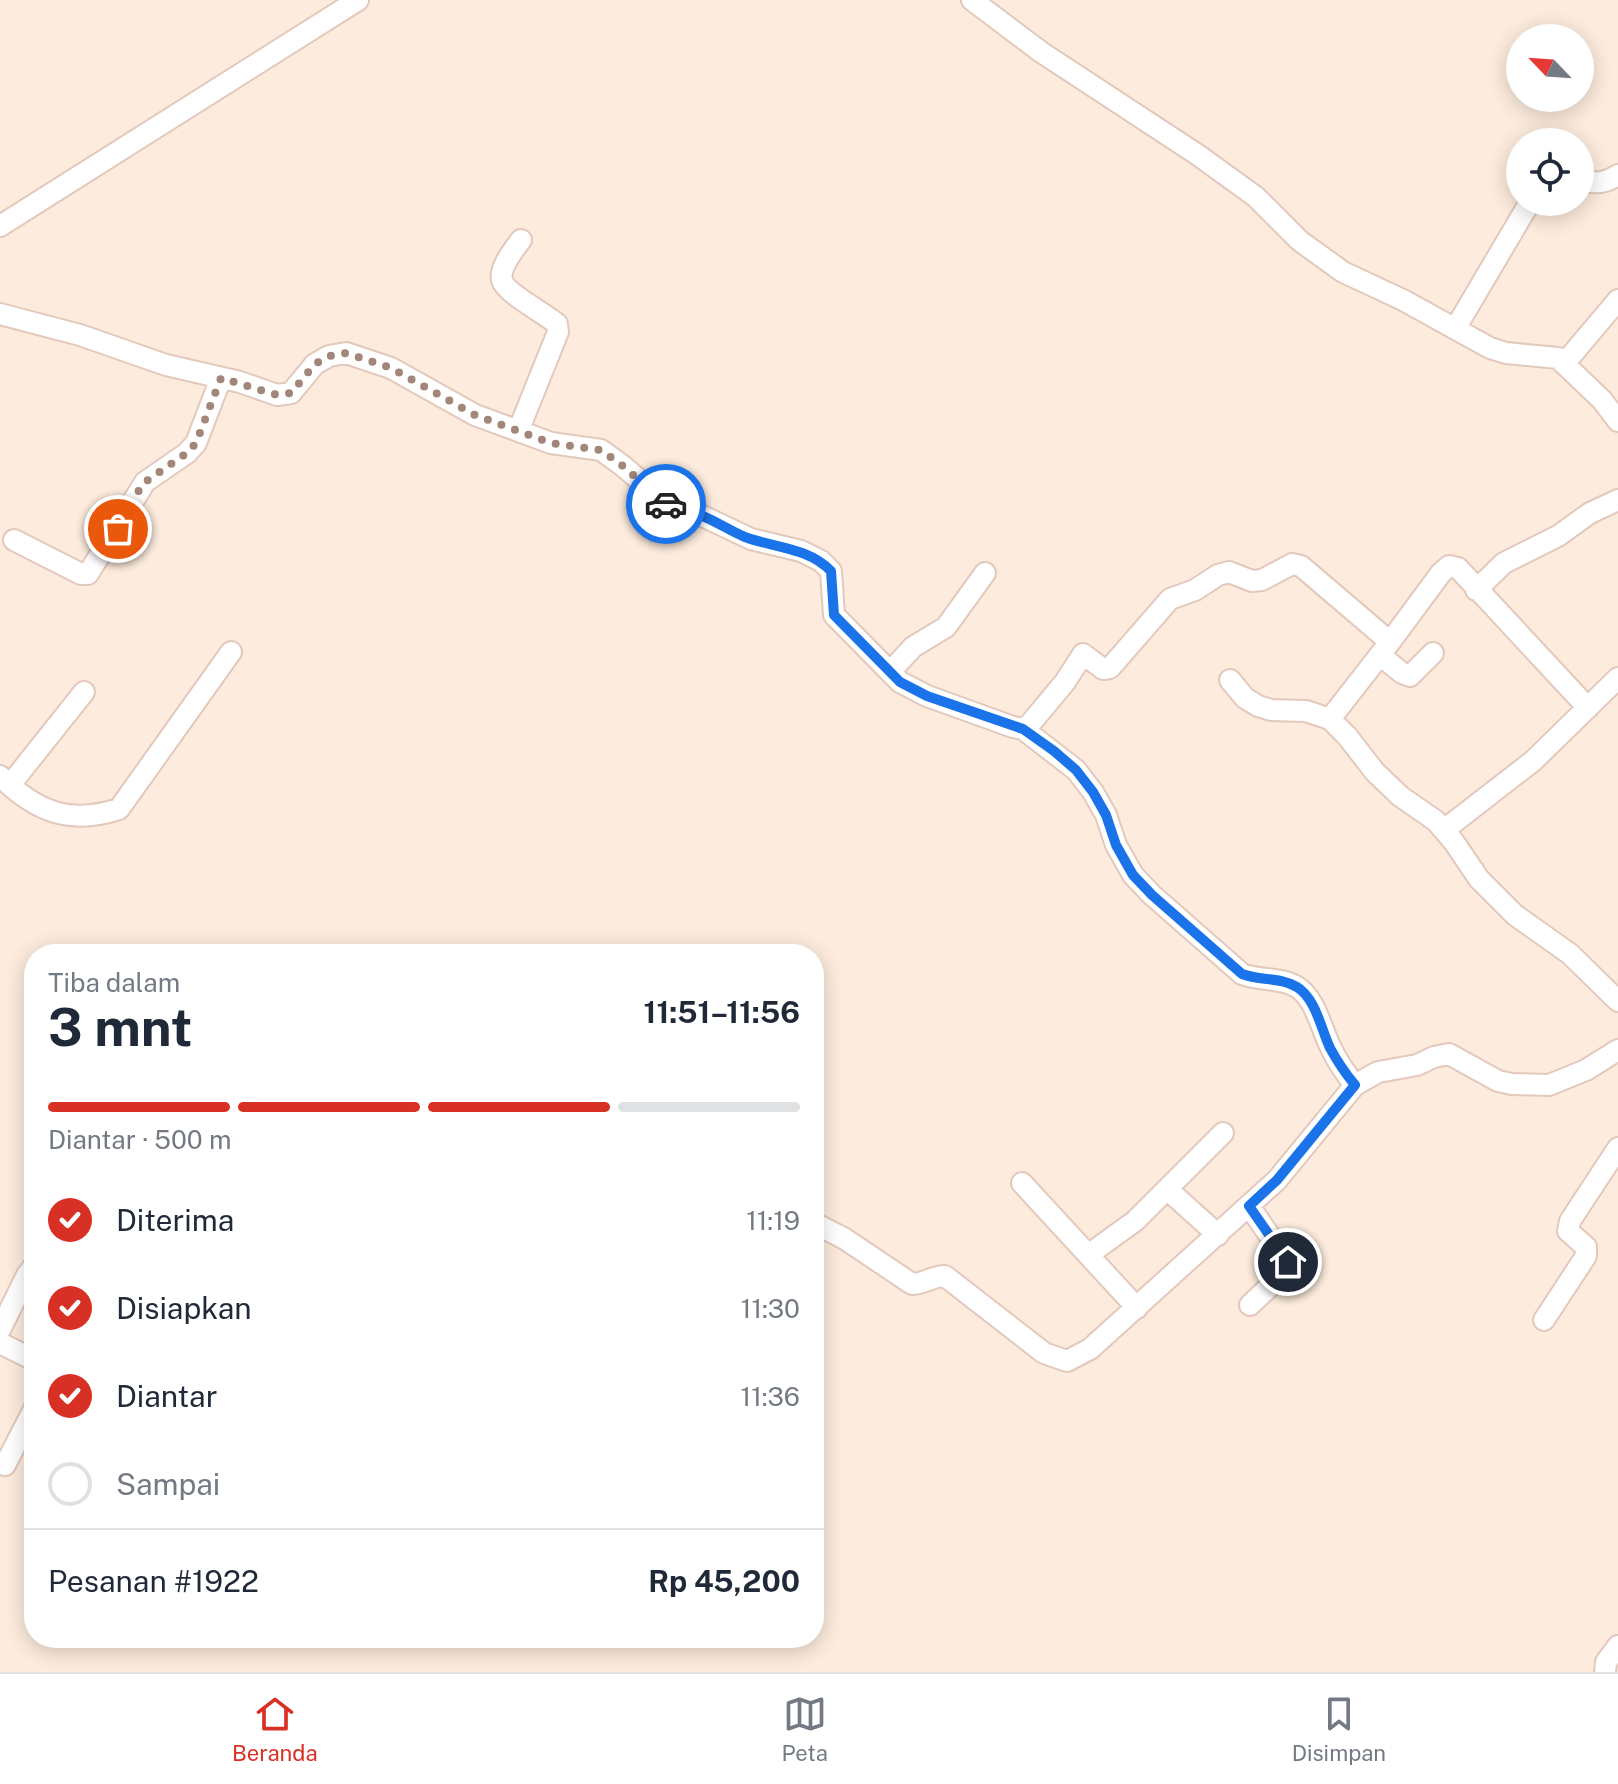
<!DOCTYPE html>
<html lang="id">
<head>
<meta charset="utf-8">
<style>
	body { margin:0; font-family:"Public Sans",sans-serif; background:#f2f2f3; color:#1f2937; height:100vh; display:flex; flex-direction:column; font-size:30px; white-space:nowrap }
	* { box-sizing:border-box; margin:0 }
	p { font-size:26px; color:#747a83 }
	.icon { flex:none; width:44px; height:44px; fill:none; stroke:currentColor; stroke-width:2; stroke-linecap:round; stroke-linejoin:round }
	.map { position:relative; flex:1; overflow:hidden }
	.side { position:absolute; left:24px; top:944px; width:800px; height:704px; display:flex; flex-direction:column; background:#fff; border-radius:32px; box-shadow:0 4px 20px #0003 }
	.side>* { flex:none }
	.needle { width:52px; rotate:295deg }
	.controls { position:absolute; left:1506px; top:24px; display:grid; gap:16px }
	.controls a { display:grid; place-items:center; width:88px; height:88px; border-radius:50%; background:#fff; box-shadow:0 4px 20px #0003; font-size:40px }
	.pin { position:absolute; display:grid; place-items:center; width:68px; height:68px; color:#fff; margin:-34px; border:4px solid #fff; border-radius:50%; box-shadow:0 2px 8px #0007 }
	.courier { position:absolute; display:grid; place-items:center; width:80px; height:80px; margin:-40px; border:6px solid #1a73e8; border-radius:50%; background:#fff; color:#222; box-shadow:0 2px 10px #0007 }
	.headline em { font-style:normal; font-weight:700 }
	.headline div { display:flex; flex-direction:column-reverse }
	.headline { display:flex; align-items:center; justify-content:space-between; height:136px; padding:0 24px }
	h1 { font-size:52px; font-weight:700; line-height:60px }
	.bar { display:grid; grid-template-columns:repeat(4,1fr); gap:12px 8px; align-content:center; height:96px; padding:0 24px }
	.bar i { height:10px; border-radius:6px; background:#e0e1e3 }
	.bar .on { background:#d93025 }
	.bar p { grid-column:span 4 }
	.line { display:flex; align-items:center; gap:20px; padding:0 24px; border-top:2px solid #e0e1e3 }
	.line div { flex:1 }
	ol { padding:0 24px; list-style:none }
	li { display:flex; align-items:center; gap:24px; height:88px }
	li p { margin-inline-start:auto }
	li .icon { padding:8px; border-radius:50%; background:#d93025; color:#fff; stroke-width:4 }
	li:last-child { color:#747a83 }
	li i { width:44px; height:44px; border:4px solid #e0e1e3; border-radius:50% }
	.tab-bar { display:flex; justify-content:space-around; align-items:center; height:112px; border-top:2px solid #e0e1e3; background:#fff; font-size:22px; color:#747a83 }
	.tab-bar a { display:grid; justify-items:center; gap:4px }
	.tab-bar .on { color:#d93025 }
	.map>svg:first-child { display:block }
	.lines { fill:none; stroke-linecap:round; stroke-linejoin:round }
	.minor-casing { stroke:#e3c8bc; stroke-width:24 }
	.minor { stroke:#fff; stroke-width:20 }
	.done { stroke:#a3867a; stroke-width:8; stroke-dasharray:0 14.4 }
	.route { stroke:#1a73e8; stroke-width:10 }
</style>
</head>
<body>
<div class="map">
<svg width="1618" height="1672" viewBox="0 0 1618 1672">
	<rect width="100%" height="100%" fill="#fdecdd"/>
	<g class="lines">
		<defs>
			<path id="minor" d="M972 0 1041 52 1198 155 1256 197 1300 241 1343 272 1403 300 1490 348 1506 353 1558 358 1602 400 1618 421
				M1580 181C1597 183 1603 184 1618 175
				M0 226 358 0
				M0 314 80 335 166 365 240 382 277 395 291 393 315 364 329 356 346 353 391 368 475 415 551 443 601 450 623 466 675 511 696 513 751 539 801 551 821 561 831 571 834 615 900 682 927 696 1013 727 1023 729 1030 724 1065 682 1083 654 1103 669 1110 668 1170 599 1195 590 1218 575 1229 572 1252 581 1262 580 1292 564 1301 566 1390 642 1441 573 1449 566 1458 568 1588 708
				M1455 329 1530 202
				M1564 364 1618 300
				M519 429 558 332 557 324C546 314 505 293 502 280 499 268 514 249 521 240
				M14 540 81 574H88L145 482 187 453 196 443 221 378
				M1476 590 1504 563 1558 536 1590 513 1618 500
				M1380 655 1402 673 1410 676 1433 653
				M890 672 913 647 946 627 985 573
				M1230 680 1245 698 1258 706 1271 710 1306 711 1330 719 1347 736 1375 772 1400 796 1436 821 1454 842 1479 879 1515 915 1570 954 1618 1001
				M1330 719 1390 642
				M1023 729 1076 770 1093 792 1106 815 1116 845 1133 875 1152 895 1242 974C1260 981 1281 977 1297 987 1316 999 1321 1029 1331 1048 1337 1061 1345 1073 1355 1085
				M0 776C36 812 70 825 119 809L231 652
				M10 785 84 692
				M1444 830 1533 761 1618 678
				M1022 1183 1137 1308
				M1249 1206 1288 1262 1283 1274 1250 1305
				M814 1223 845 1239 912 1284C924 1284 932 1276 945 1276L1044 1353 1067 1361 1090 1349 1277 1180 1355 1085 1378 1072 1417 1065 1434 1057 1449 1054 1498 1081 1512 1084 1549 1085 1586 1070 1618 1050
				M1218 1235 1167 1189 1223 1133
				M1088 1255 1135 1221 1167 1189
				M1544 1320 1586 1256V1247L1568 1231 1570 1221 1618 1148
				M0 1330 27 1275 34 1266
				M0 1343 34 1360
				M5 1465 34 1409
				M1605 1672 1606 1662 1618 1646"/>
		</defs>
		<use href="#minor" class="minor-casing"/>
		<use href="#minor" class="minor"/>
	</g>
	<g class="lines">
		<path class="done" d="M118 529 133 499 145 482 187 453 196 443 221 378 277 395 291 393 315 364 329 356 346 353 391 368 475 415 551 443 601 450 623 466 666 504"/>
		<path class="route" d="M666 504C678 514 687 511 700 515 716 521 730 531 745 537 775 548 807 547 831 571L834 615 900 682 927 696 1023 729 1054 751 1076 770 1093 792 1106 815 1116 845 1133 875 1152 895 1242 974C1260 981 1281 977 1297 987 1316 999 1321 1029 1330 1048 1337 1061 1345 1073 1355 1085L1277 1180 1249 1206 1288 1262"/>
	</g>
</svg>
<div class="controls">
<a><svg class="needle" viewBox="-14 -14 28 28"><path d="M0-13l5 13h-10z" fill="#e53935"/><path d="M0 13l5-13h-10z" fill="#747a83"/></svg></a>
<a><svg class="icon" aria-label="locate" viewBox="0 0 24 24"><circle cx="12" cy="12" r="6"/><path d="M12 2v4M12 18v4M2 12h4M18 12h4"/></svg></a>
</div>
<div class="pin" style="left:118px;top:529px;background:#ea580c"><svg class="icon" aria-label="bag" viewBox="0 0 24 24"><path d="M5 8h14l-1 12H6zM9 8a3 3 0 0 1 6 0"/></svg></div>
<div class="pin" style="left:1288px;top:1262px;background:#1f2937"><svg class="icon" aria-label="home" viewBox="0 0 24 24"><path d="M3 11l9-7 9 7M6 9v11h12V9"/></svg></div>
<div class="courier" style="left:666px;top:504px"><svg class="icon" aria-label="car" viewBox="0 0 24 24"><path d="M5 17H2v-5l4-1 3-4h7l3 4 3 1v5h-3M9 17h6M6 11h13"/><circle cx="7" cy="17" r="2"/><circle cx="17" cy="17" r="2"/></svg></div>
<section class="side">
<div class="headline"><div><h1>3 mnt</h1><p>Tiba dalam</p></div><em>11:51–11:56</em></div>
<div class="bar"><i class="on"></i><i class="on"></i><i class="on"></i><i></i><p>Diantar · 500 m</p></div>
<ol>
<li><svg class="icon" aria-label="check" viewBox="0 0 24 24"><path d="M5 12l5 5 9-10"/></svg>Diterima<p>11:19</p></li>
<li><svg class="icon" aria-label="check" viewBox="0 0 24 24"><path d="M5 12l5 5 9-10"/></svg>Disiapkan<p>11:30</p></li>
<li><svg class="icon" aria-label="check" viewBox="0 0 24 24"><path d="M5 12l5 5 9-10"/></svg>Diantar<p>11:36</p></li>
<li><i></i>Sampai</li>
</ol>
<div class="line" style="height:104px"><div>Pesanan #1922</div><b>Rp 45,200</b></div>
</section>
</div>
<nav class="tab-bar">
<a class="on"><svg class="icon" aria-label="home" viewBox="0 0 24 24"><path d="M3 11l9-7 9 7M6 9v11h12V9"/></svg>Beranda</a>
<a><svg class="icon" aria-label="map" viewBox="0 0 24 24"><path d="M3 6l6-2 6 2 6-2v14l-6 2-6-2-6 2zM9 4v14M15 6v14"/></svg>Peta</a>
<a><svg class="icon" aria-label="saved" viewBox="0 0 24 24"><path d="M7 4h10v16l-5-4-5 4z"/></svg>Disimpan</a>
</nav>
</body>
</html>
